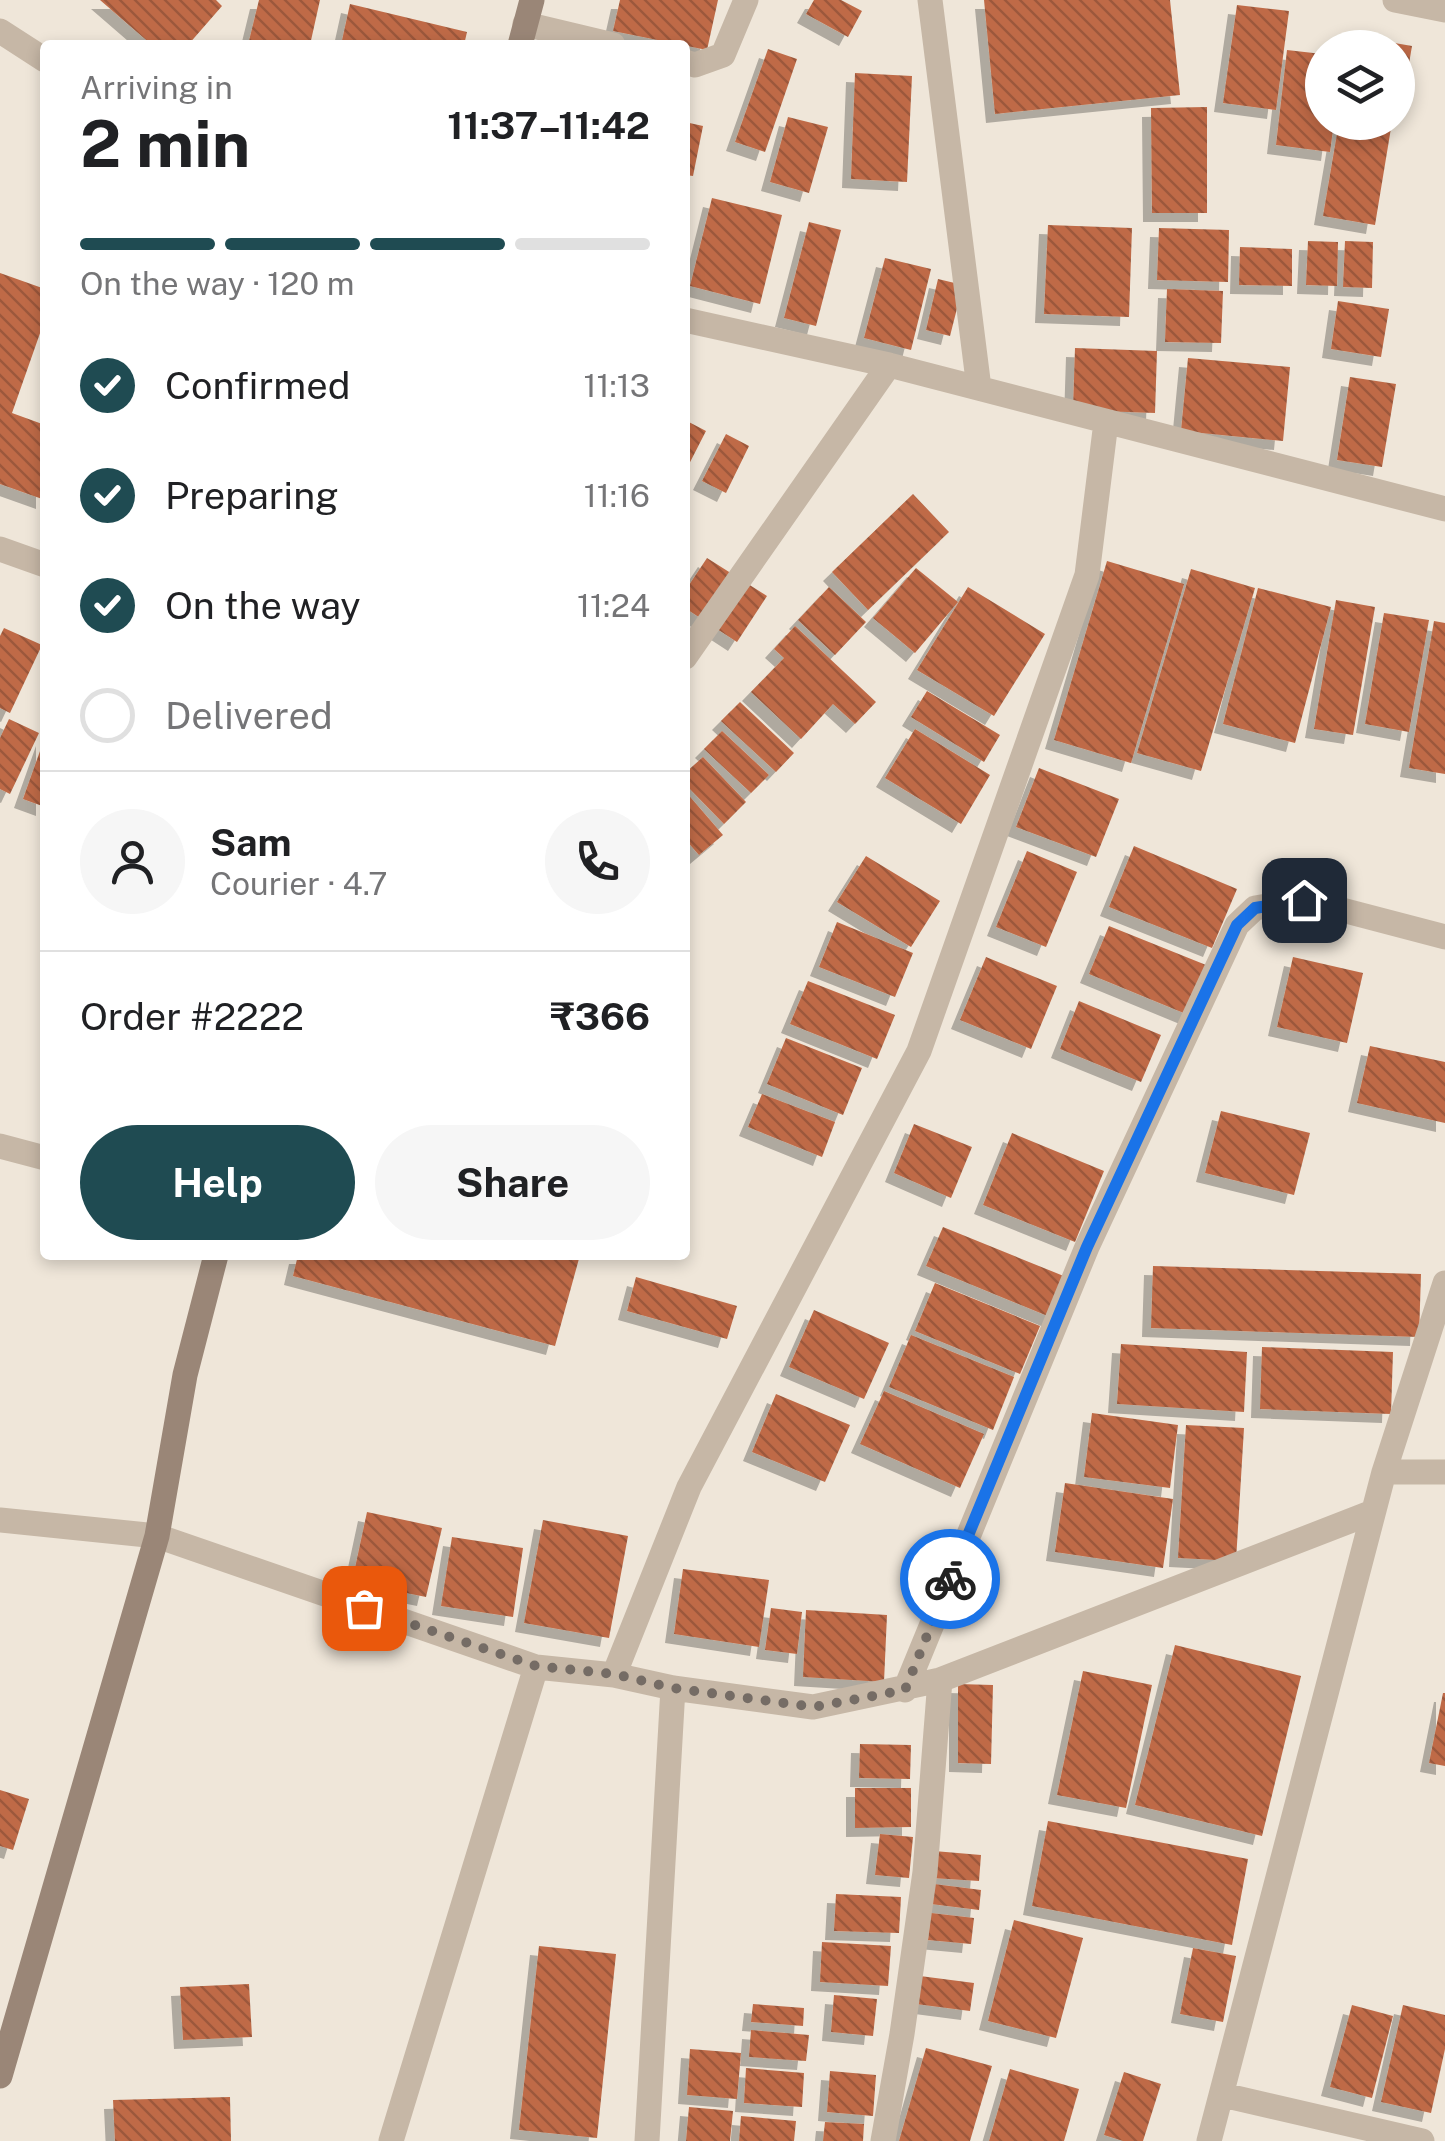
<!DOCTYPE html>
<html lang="en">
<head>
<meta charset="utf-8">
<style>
	body { margin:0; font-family:"Public Sans",sans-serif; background:#f6f6f6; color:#202124; height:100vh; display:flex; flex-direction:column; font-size:38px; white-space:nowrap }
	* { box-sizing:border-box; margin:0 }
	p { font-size:32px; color:#757577 }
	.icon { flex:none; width:55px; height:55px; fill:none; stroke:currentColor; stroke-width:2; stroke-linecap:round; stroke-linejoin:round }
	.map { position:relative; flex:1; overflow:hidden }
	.panel { position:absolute; left:40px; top:40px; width:650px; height:1220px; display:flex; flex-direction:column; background:#fff; border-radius:10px; box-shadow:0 5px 15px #0003 }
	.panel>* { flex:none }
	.tools { position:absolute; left:1305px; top:30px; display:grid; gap:20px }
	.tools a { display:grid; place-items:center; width:110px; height:110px; border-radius:50%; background:#fff; box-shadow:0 5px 15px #0003; font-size:50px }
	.pin { position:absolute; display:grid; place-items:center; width:85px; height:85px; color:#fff; margin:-42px; border-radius:20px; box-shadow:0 5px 15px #0006 }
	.courier { position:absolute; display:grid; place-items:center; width:100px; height:100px; margin:-50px; border:8px solid #1a73e8; border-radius:50%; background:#fff; color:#222; box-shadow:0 2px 12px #0007 }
	.headline em { font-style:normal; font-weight:700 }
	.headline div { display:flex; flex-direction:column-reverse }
	.headline { display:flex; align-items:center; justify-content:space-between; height:170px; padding:0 40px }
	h1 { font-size:65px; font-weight:700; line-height:75px }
	.bar { display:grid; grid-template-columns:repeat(4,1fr); gap:15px 10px; align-content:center; height:120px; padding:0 40px }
	.bar i { height:12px; border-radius:8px; background:#e0e0e0 }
	.bar .current { background:#1f4b52 }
	.bar p { grid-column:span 4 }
	.line { display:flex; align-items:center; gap:25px; padding:0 40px; border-top:2px solid #e0e0e0 }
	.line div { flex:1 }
	.round { display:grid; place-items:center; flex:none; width:105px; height:105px; border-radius:52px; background:#f6f6f6 }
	ol { padding:0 40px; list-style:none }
	li { display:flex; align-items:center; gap:30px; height:110px }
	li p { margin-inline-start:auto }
	li .icon { padding:10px; border-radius:50%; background:#1f4b52; color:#fff; stroke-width:4 }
	li:last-child { color:#757577 }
	li i { width:55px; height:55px; border:5px solid #e0e0e0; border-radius:50% }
	.primary-button { display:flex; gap:20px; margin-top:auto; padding:20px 40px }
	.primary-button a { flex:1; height:115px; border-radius:60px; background:#1f4b52; color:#fff; font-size:40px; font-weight:700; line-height:115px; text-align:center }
	.primary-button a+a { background:#f6f6f6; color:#202124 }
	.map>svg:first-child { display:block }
	.building { fill:url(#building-back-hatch); filter:url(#shadow) }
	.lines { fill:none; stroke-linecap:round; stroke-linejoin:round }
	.street { stroke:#c6b7a6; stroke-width:25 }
	.secondary { stroke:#9a8677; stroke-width:25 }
	.done { stroke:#756c65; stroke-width:10; stroke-dasharray:0 18 }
	.route { stroke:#1a73e8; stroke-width:12 }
</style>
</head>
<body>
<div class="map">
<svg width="1445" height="2141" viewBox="0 0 1445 2141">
	<defs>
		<pattern id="building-back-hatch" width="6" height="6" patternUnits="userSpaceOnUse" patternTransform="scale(2.5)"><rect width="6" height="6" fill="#bf6b47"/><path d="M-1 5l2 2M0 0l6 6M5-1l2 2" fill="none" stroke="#9c583b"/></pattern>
		<filter id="shadow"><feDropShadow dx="-9" dy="9" stdDeviation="0" flood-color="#0004"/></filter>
	</defs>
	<rect width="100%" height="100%" fill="#efe6d9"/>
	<path class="building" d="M100 0H216L222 6 188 45H152Z
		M259 0H320L310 45H248Z
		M620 0H718L707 50 613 31Z
		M814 0H841L862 11 848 37 806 14Z
		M984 0H1170L1180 95 995 114Z
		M350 4 467 32 464 45H341Z
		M1237 5 1289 11 1276 110 1223 103Z
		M1354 36 1412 46 1402 105 1398 104V48H1352Z
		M768 49 797 59 765 152 735 142Z
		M1287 50 1322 54V122H1334L1330 152 1276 145Z
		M855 73 912 76 907 182 851 179Z
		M1207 107V213H1152L1151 108Z
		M788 117 828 127 809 193 770 182Z
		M685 122 703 126 693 176 685 175Z
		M1339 122H1392L1375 225 1323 216Z
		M712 198 782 215 760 304 690 286Z
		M809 222 841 230 816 326 784 318Z
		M1048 225 1132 228 1129 317 1044 314Z
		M1159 228 1229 230 1228 282 1157 280Z
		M1308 241 1338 242 1337 286 1306 285Z
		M1345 241 1373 242 1372 288 1343 287Z
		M1240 247 1292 249V286L1239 285Z
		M885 258 931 269 911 350 864 338Z
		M0 273 45 289V319L12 413 45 425V500L0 484Z
		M938 279 963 285 950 336 926 330Z
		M1167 289 1223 291 1221 343 1165 342Z
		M1338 301 1389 309 1381 357 1331 349Z
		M1075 348 1157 351 1155 413 1073 410Z
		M1188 358 1290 367 1283 441 1181 431Z
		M1350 377 1396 384 1382 467 1337 460Z
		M685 420 706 431 685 472Z
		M726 434 749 446 726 493 702 481Z
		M913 494 949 532 868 610 832 572Z
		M707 558 767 596 737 642 685 608V591Z
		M1107 561 1184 584 1131 763 1054 740Z
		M916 568 958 602 915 653 873 618Z
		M1191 569 1255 588 1201 771 1137 753Z
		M829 587 866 622 835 655 798 620Z
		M968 587 1045 634 994 716 917 670Z
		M1258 588 1331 607 1295 743 1223 724Z
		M1336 600 1375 607 1353 735 1314 729Z
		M1384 613 1429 620 1409 732 1365 724Z
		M1434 621 1445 623V774L1409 768Z
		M795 626 876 702 855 724 833 704 801 739 751 692 784 658 774 649Z
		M4 628 42 645 10 713 0 708V636Z
		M927 691 1000 735 984 762 911 717Z
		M740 702 794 753 776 772 721 721Z
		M9 719 39 733 10 794 0 789V738Z
		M915 729 990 775 961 824 885 778Z
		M722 731 769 775 751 793 704 749Z
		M45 737V807L23 799Z
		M703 757 746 802 724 824 685 784V773Z
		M1039 768 1119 799 1096 857 1016 827Z
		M685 791 723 835 699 855 685 839Z
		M1134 846 1237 889 1212 948 1109 907Z
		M1027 851 1077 872 1046 947 996 927Z
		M866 856 940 901 911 947 837 902Z
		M837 922 913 953 895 997 819 967Z
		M1109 926 1211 967 1191 1016 1089 974Z
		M986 957 1057 986 1031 1049 960 1020Z
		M1293 957 1363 973 1347 1043 1277 1027Z
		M808 981 895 1015 877 1059 790 1024Z
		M1079 1001 1161 1035 1141 1082 1060 1049Z
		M786 1038 862 1068 843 1115 767 1084Z
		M1370 1046 1445 1062V1123L1357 1103Z
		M762 1094 835 1122 822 1157 748 1127Z
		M1221 1111 1310 1133 1294 1195 1205 1173Z
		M914 1124 972 1147 951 1198 894 1173Z
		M1012 1133 1104 1171 1075 1242 983 1205Z
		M943 1227 1071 1279 1055 1319 926 1266Z
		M298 1255H580L555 1346 293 1276Z
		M1153 1266 1421 1274 1419 1337 1151 1328Z
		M636 1277 737 1306 727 1339 627 1311Z
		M935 1283 1040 1326 1020 1374 915 1331Z
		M814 1310 889 1343 864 1399 789 1367Z
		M911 1335 1014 1377 993 1430 889 1387Z
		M1121 1344 1247 1352 1244 1412 1117 1404Z
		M1262 1347 1393 1352 1391 1414 1260 1409Z
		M884 1391 984 1434 960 1488 860 1444Z
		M776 1394 850 1425 825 1482 752 1452Z
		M1092 1413 1178 1425 1170 1488 1084 1477Z
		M1186 1425 1244 1428 1236 1561 1178 1558Z
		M1065 1483 1173 1499 1163 1568 1055 1552Z
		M367 1512 442 1528 426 1597 352 1582Z
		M543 1520 628 1536 609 1638 524 1623Z
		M452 1537 523 1548 513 1617 441 1606Z
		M683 1569 769 1580 759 1647 674 1634Z
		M771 1608 802 1612 797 1654 765 1650Z
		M806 1610 887 1615 884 1682 803 1677Z
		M1175 1645 1301 1676 1262 1836 1135 1805Z
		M1083 1671 1152 1685 1126 1808 1057 1795Z
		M958 1684 993 1685 991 1764 958 1763Z
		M1443 1693H1445V1766L1429 1763Z
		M860 1744 911 1745 910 1779 859 1778Z
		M855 1788H911V1827L855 1828Z
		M0 1790 29 1799 13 1850 0 1846Z
		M1048 1821 1248 1859 1232 1945 1032 1906Z
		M880 1834 913 1837 909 1878 875 1875Z
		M934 1851 981 1855 979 1881 932 1878Z
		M934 1884 981 1890 979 1910 931 1904Z
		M836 1894 901 1897 899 1933 834 1931Z
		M931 1913 974 1918 971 1944 928 1940Z
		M1014 1920 1083 1938 1056 2038 988 2021Z
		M822 1942 891 1946 888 1986 820 1982Z
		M539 1946 616 1954 597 2138 519 2130Z
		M1193 1948 1236 1956 1223 2022 1180 2014Z
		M920 1976 974 1983 970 2011 916 2004Z
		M249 1984 252 2037 183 2040 180 1987Z
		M834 1995 877 1999 873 2036 831 2032Z
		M753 2004 804 2008 803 2026 751 2022Z
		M1352 2005 1393 2016 1372 2098 1330 2087Z
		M1403 2005 1445 2015V2049L1431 2113 1381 2102Z
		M751 2030 809 2035 806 2061 749 2057Z
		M926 2048 992 2066 970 2141H899Z
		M690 2049 741 2053 737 2099 687 2095Z
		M746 2068 804 2073 802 2107 744 2103Z
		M1010 2069 1079 2089 1064 2141H989Z
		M830 2071 876 2075 873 2116 827 2112Z
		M1124 2072 1161 2084 1143 2141H1123L1104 2135Z
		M230 2097 231 2141H115L113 2100Z
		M689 2107 733 2111 730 2141H686Z
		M741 2116 796 2121 794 2141H739Z
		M825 2122 864 2124 863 2141H823Z"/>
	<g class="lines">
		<path class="street" d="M930 0 979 388
			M1395 0 1445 10
			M525 24 613 45
			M0 31 45 60
			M685 62 695 65 723 55 746 0
			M685 320 889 365 1445 509
			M0 549 45 565
			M685 657 889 365
			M0 1146 45 1158
			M1384 1472H1445
			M0 1520 157 1536 536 1667 614 1675 689 1487 919 1051 1087 575 1106 422
			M614 1675 673 1688 813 1707 940 1680 1373 1512
			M905 1690 1087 1247 1237 925 1255 908 1304 900 1445 937
			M1223 2095 1422 2141
			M391 2141 536 1667
			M647 2141 673 1688
			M883 2141 902 2034 925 1872 940 1680
			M1209 2141 1384 1472 1445 1283"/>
		<path class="secondary" d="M520 45 532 0
			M0 2076 157 1536 185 1375 216 1255"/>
	</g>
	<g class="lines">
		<path class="done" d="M364 1608 536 1666 614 1674 672 1688 814 1707 905 1690 950 1579"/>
		<path class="route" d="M950 1579 1087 1247 1237 925 1255 908 1304 900"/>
	</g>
</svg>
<div class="tools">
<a><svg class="icon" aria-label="layers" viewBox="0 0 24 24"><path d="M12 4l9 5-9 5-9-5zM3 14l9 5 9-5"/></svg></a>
</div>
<div class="pin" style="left:364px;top:1608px;background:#ea580c"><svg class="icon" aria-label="bag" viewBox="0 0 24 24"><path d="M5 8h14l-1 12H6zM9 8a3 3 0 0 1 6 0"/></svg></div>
<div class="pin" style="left:1304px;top:900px;background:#1f2937"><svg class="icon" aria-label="home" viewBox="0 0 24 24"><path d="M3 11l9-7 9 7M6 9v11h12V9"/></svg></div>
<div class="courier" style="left:950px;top:1579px"><svg class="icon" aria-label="bike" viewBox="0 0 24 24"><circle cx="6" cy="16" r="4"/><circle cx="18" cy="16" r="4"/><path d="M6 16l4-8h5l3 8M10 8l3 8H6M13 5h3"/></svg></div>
<section class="panel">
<div class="headline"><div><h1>2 min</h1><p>Arriving in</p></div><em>11:37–11:42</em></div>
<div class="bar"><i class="current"></i><i class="current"></i><i class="current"></i><i></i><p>On the way · 120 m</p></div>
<ol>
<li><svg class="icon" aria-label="check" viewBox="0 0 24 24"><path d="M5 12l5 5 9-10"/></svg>Confirmed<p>11:13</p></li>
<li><svg class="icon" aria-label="check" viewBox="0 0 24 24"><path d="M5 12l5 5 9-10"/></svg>Preparing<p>11:16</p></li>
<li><svg class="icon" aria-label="check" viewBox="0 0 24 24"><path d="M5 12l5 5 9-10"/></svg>On the way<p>11:24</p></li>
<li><i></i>Delivered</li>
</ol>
<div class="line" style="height:180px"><a class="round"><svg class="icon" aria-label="person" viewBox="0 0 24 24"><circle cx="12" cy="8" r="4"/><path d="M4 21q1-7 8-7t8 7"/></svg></a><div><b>Sam</b><p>Courier · 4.7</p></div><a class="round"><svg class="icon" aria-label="phone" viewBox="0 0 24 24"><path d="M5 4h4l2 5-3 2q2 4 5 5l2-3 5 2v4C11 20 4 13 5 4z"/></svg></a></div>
<div class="line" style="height:130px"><div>Order #2222</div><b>₹366</b></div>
<div class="primary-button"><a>Help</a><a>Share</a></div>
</section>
</div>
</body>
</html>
